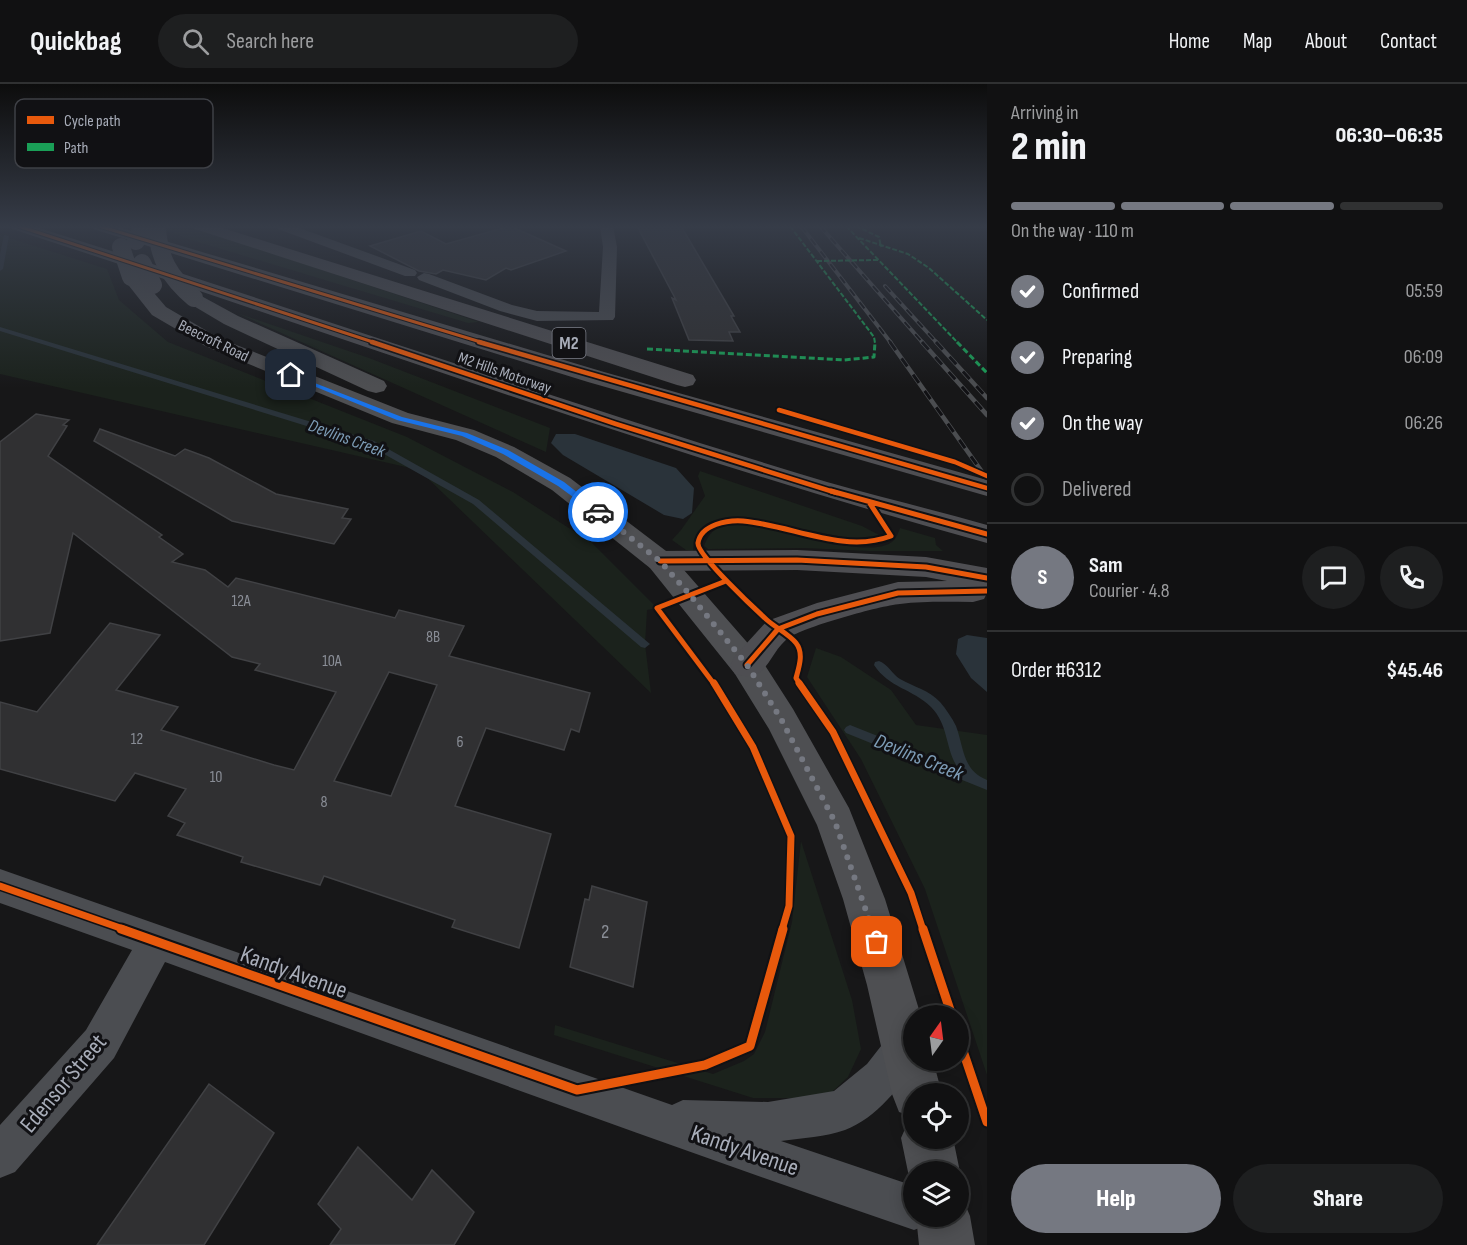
<!DOCTYPE html>
<html lang="en">
<head>
<meta charset="utf-8">
<style>
	body { margin:0; font-family:"Sofia Sans Condensed",sans-serif; background:#1e1f20; color:#f1f3f6; height:100vh; display:flex; flex-direction:column; font-size:22px; white-space:nowrap }
	* { box-sizing:border-box; margin:0 }
	p { font-size:20px; color:#9c9d9f }
	.icon { flex:none; width:33px; height:33px; fill:none; stroke:currentColor; stroke-width:2; stroke-linecap:round; stroke-linejoin:round }
	.map { position:relative; flex:1; overflow:hidden }
	.drawer { display:flex; flex-direction:column; background:#111112; width:480px }
	.drawer>* { flex:none }
	.needle { width:39px; rotate:14deg }
	.controls { position:absolute; left:903px; top:921px; display:grid; gap:12px }
	.controls a { display:grid; place-items:center; width:66px; height:66px; border-radius:50%; background:#111112; box-shadow:0 3px 15px #0003,0 0 0 2px #303132; font-size:30px }
	.pin { position:absolute; display:grid; place-items:center; width:51px; height:51px; color:#fff; margin:-26px; border-radius:12px; box-shadow:0 3px 9px #0006 }
	.courier { position:absolute; display:grid; place-items:center; width:60px; height:60px; margin:-30px; border:4px solid #1a73e8; border-radius:50%; background:#fff; color:#222; box-shadow:0 2px 8px #0007 }
	.head em { font-style:normal; font-weight:800 }
	.head div { display:flex; flex-direction:column-reverse }
	.head { display:flex; align-items:center; justify-content:space-between; height:102px; padding:0 24px }
	h1 { font-size:39px; font-weight:800; line-height:45px }
	.bar { display:grid; grid-template-columns:repeat(4,1fr); gap:9px 6px; align-content:center; height:72px; padding:0 24px }
	.bar i { height:8px; border-radius:4px; background:#303132 }
	.bar .on { background:#757881 }
	.bar p { grid-column:span 4 }
	.line { display:flex; align-items:center; gap:15px; padding:0 24px; border-top:2px solid #303132 }
	.line div { flex:1 }
	.round { display:grid; place-items:center; flex:none; width:63px; height:63px; border-radius:32px; background:#1e1f20 }
	ol { padding:0 24px; list-style:none }
	li { display:flex; align-items:center; gap:18px; height:66px }
	li p { margin-inline-start:auto }
	li .icon { padding:6px; border-radius:50%; background:#757881; color:#fff; stroke-width:4 }
	li:last-child { color:#9c9d9f }
	li i { width:33px; height:33px; border:3px solid #303132; border-radius:50% }
	.cta { display:flex; gap:12px; margin-top:auto; padding:12px 24px }
	.cta a { flex:1; height:69px; border-radius:36px; background:#757881; color:#fff; font-size:24px; font-weight:800; line-height:69px; text-align:center }
	.cta a+a { background:#1e1f20; color:#f1f3f6 }
	header { display:flex; align-items:center; gap:36px; box-sizing:border-box; height:84px; padding:0 30px; background:#111112; border-bottom:2px solid #303132 }
	header strong { font-size:28px }
	nav { display:flex; gap:33px; margin-inline-start:auto; font-size:21px }
	.search { width:420px; height:54px; background:#1e1f20; display:flex; align-items:center; gap:15px; box-sizing:border-box; padding:0 21px; border-radius:33px; color:#9c9d9f; font-size:22px }
	main { display:flex; flex:1; min-height:0 }
	.map>svg:first-child { display:block }
	.green { fill:#1b221c }
	.water { fill:#2a333a }
	.lines { fill:none; stroke-linecap:round; stroke-linejoin:round }
	.stream { fill:#2a333a; fill-rule:evenodd }
	.building { fill:#303032; stroke:#404144; stroke-width:1.5; fill-rule:evenodd }
	.street { fill:#4b4d51; fill-rule:evenodd }
	.primary { fill:#4e4f52; fill-rule:evenodd }
	.highway { fill:#4e4e52; fill-rule:evenodd }
	.rail-far1-casing { stroke:#4b4d50; stroke-width:4 }
	.rail-casing { stroke:#4b4d50; stroke-width:4.5 }
	.rail-far1 { stroke:#111114; stroke-width:2; stroke-dasharray:8; stroke-linecap:butt }
	.rail { stroke:#111114; stroke-width:3; stroke-dasharray:10; stroke-linecap:butt }
	.primary-bridge { stroke:#4e4f52; stroke-width:18 }
	.highway-bridge { stroke:#4e4e52; stroke-width:18 }
	.quiet-far1 { stroke:#1a9f57; stroke-width:2; stroke-dasharray:5 2; stroke-linecap:butt }
	.quiet { stroke:#1a9f57; stroke-width:3; stroke-dasharray:6 3; stroke-linecap:butt }
	.cycleway-far4-casing { stroke:#111114; stroke-width:5 }
	.cycleway-far3-casing { stroke:#111114; stroke-width:8 }
	.cycleway-far2-casing { stroke:#111114; stroke-width:9 }
	.cycleway-far1-casing { stroke:#111114; stroke-width:10 }
	.cycleway-casing { stroke:#111114; stroke-width:13 }
	.cycleway-far4 { stroke:#e8590c; stroke-width:3 }
	.cycleway-far3 { stroke:#e8590c; stroke-width:4.5 }
	.cycleway-far2 { stroke:#e8590c; stroke-width:5 }
	.cycleway-far1 { stroke:#e8590c; stroke-width:7 }
	.cycleway { stroke:#e8590c; stroke-width:9 }
	.route { fill:#1a73e8 }
	.done { stroke:#757881; stroke-width:6; stroke-dasharray:0 10.8 }
	.labels { text-anchor:middle; stroke-width:6; stroke-linejoin:round; paint-order:stroke }
	.far-street-label { font-size:16px; fill:#a8adb9; stroke:#111114 }
	.number-label { font-size:16px; fill:#8a8e97 }
	.shield { fill:#111114; stroke:#7b7e88; stroke-width:1.5 }
	.shield-label { font-size:18px; font-weight:bold; fill:#a8adb9 }
	.far-water-label { font-size:18px; font-style:italic; fill:#7d9cb6; stroke:#111114 }
	.near-number-label { font-size:20px; fill:#8a8e97 }
	.water-label { font-size:21px; font-style:italic; fill:#7d9cb6; stroke:#111114 }
	.near-street-label { font-size:24px; fill:#a8adb9; stroke:#111114 }
	.key { fill:#111114; stroke:#3e4046; stroke-width:1.5 }
	.key-label { font-size:16px; fill:#a8adb9 }
</style>
</head>
<body>
<header>
<strong>Quickbag</strong>
<div class="search"><svg class="icon" aria-label="search" viewBox="0 0 24 24"><circle cx="10" cy="10" r="6"/><path d="M15 15l6 6"/></svg>Search here</div>
<nav><a>Home</a><a>Map</a><a>About</a><a>Contact</a></nav>
</header>
<main>
<div class="map">
<svg width="987" height="1161" viewBox="0 0 987 1161">
	<rect width="100%" height="100%" fill="#171718"/>
	<path class="green" d="M180 143 214 150 479 238 468 239 188 155 167 146 169 144Z
		M0 151 107 185 119 216 168 258 407 353 513 408 592 459 657 524 647 526 645 560 651 609 419 386 0 290Z
		M237 229 369 274 550 344 546 368Z
		M700 387 862 442 881 452 859 456 744 434C718 434 695 435 693 467L686 466 672 456 681 446 705 412 698 392Z
		M730 440C772 439 853 473 886 461 895 458 897 452 900 444L935 454 936 461 943 467H869L804 464 708 465 704 462C710 447 715 444 730 440Z
		M816 564 841 573 891 606 916 641 987 651V991L925 805 861 675 807 593Z
		M801 757 852 916 861 965 848 993 832 1008 799 1014H753L554 951 555 941 713 990 744 977 754 970 765 948 792 838Z"/>
	<path class="water" d="M556 350H575L676 384 694 404 692 429 683 435 664 431 563 371 551 359Z
		M967 551 987 554V608L971 594 956 570 958 555Z"/>
	<g class="lines">
		<path class="stream" d="M4 151 9 152 3 185 0 187V170Z
			M0 243 374 357 479 416 650 560 645 564 641 563 473 420 368 361 0 247Z
			M879 577C888 580 892 590 900 595 914 603 929 606 940 618 946 625 952 634 956 642 964 663 962 686 987 696V706L846 649 844 646 846 643 850 641 958 684C945 665 949 641 931 623 913 605 889 604 874 581L875 578Z"/>
	</g>
	<path class="building" d="M510 142 566 167 511 186 506 184 486 196 443 186 436 190 419 187 370 162 421 147 446 160Z
		M637 142H681L734 232H731L740 248H729L733 257 689 256 672 214 676 216Z
		M36 330 69 336 63 341 67 342 48 372 162 451 159 453 183 470 172 478 205 486 228 503 236 494 395 534 399 526 464 542 449 572 590 609 579 648 571 645 564 666 486 644 455 722 551 750 519 864 452 843 455 836 324 792 320 801 241 778 243 773 177 751 185 739 168 732 186 705 135 689 115 717 0 685V618L37 628 110 539 160 551 116 606 178 623 161 646 274 681 294 686 336 608 255 586 260 580 232 573 73 449 50 549 0 557V358ZM389 588 437 601 391 712 334 697Z
		M100 345 175 372 185 365 209 374 276 410 348 425 342 434 351 435 334 460 232 437 94 357Z
		M592 802 647 818 633 903 570 883 585 815 589 816Z
		M209 1000 274 1049 204 1161H97Z
		M358 1063 412 1116 432 1086 474 1128 454 1161H330L341 1145 318 1120Z"/>
	<g class="lines">
		<path class="street" d="M277 142H294L415 186 417 189 415 192H405L278 145Z
			M600 142H613L617 163 615 233 613 236 537 237 500 227 419 196 417 193 424 189 429 190 512 221 537 227 599 228 603 163Z
			M0 785 672 1021 683 1016 768 1018 834 1007 867 980 892 948 906 942 914 946V976H919C900 1002 877 1034 845 1046 826 1053 802 1054 781 1057L914 1102V1132H933L930 1140 914 1146C663 1060 414 968 165 878L114 974 15 1088 0 1094V1041L86 946 132 866 0 819Z"/>
		<path class="primary" d="M131 188 137 189 166 223 219 254 408 329 474 346 514 363 570 394 670 470 759 572 793 625 849 724 885 815 921 932H914V976H933L942 1010H914V1033L899 1028 892 1010 867 901 843 815 817 741 769 645 735 590 650 484 552 406 496 373 456 356 392 339 205 262 152 231 122 193 125 189Z
			M194 208 238 232 384 297 387 302 384 307 376 309 368 307 224 240 187 218 185 214 187 210Z
			M914 1034V1054H953L960 1088 958 1092V1088H914V1102L908 1088 901 1054 909 1036Z
			M958 1111 962 1113 970 1132 975 1161H919L916 1132H958Z"/>
		<path class="highway" d="M10 142H33C298 225 561 318 827 398 880 413 934 426 987 441V459C658 369 337 250 12 145Z
			M91 142H115L604 288 987 396V412L588 298 93 145Z
			M193 142H216L693 291 696 296 693 301 685 303 677 301 195 145Z
			M797 466 926 473 987 484V509L984 515 973 518C949 518 924 517 900 520 879 522 808 542 790 553 768 567 769 601 735 590L730 581 735 572 767 537 817 519 898 498 947 497 926 493 797 486 660 487 650 484 646 477 650 470 660 467Z"/>
		<defs>
			<path id="rail-far1" d="M801 142 891 259
				M820 142 923 259
				M885 202 937 259"/>
			<path id="rail" d="M890 258 987 395
				M922 258 987 331
				M936 258 987 314"/>
		</defs>
		<use href="#rail-far1" class="rail-far1-casing"/>
		<use href="#rail" class="rail-casing"/>
		<use href="#rail-far1" class="rail-far1"/>
		<use href="#rail" class="rail"/>
		<path class="primary-bridge" d="M157 142C158 174 170 194 194 214
			M121 163 131 193"/>
		<path class="highway-bridge" d="M136 157 141 147 153 142
			M142 179 153 201"/>
		<path class="quiet-far1" d="M790 142 874 253 875 259
			M846 142 958 259
			M856 142 879 153 881 163
			M859 154 908 170 929 184 987 236
			M817 177 878 176"/>
		<path class="quiet" d="M957 258 987 289
			M647 265 844 276 874 273 875 258"/>
		<defs>
			<path id="cycleway-far4" d="M18 142 376 259
				M99 142 484 259"/>
			<path id="cycleway-far3" d="M372 258 616 340 837 409
				M479 258 987 404
				M779 326 955 378 987 392"/>
			<path id="cycleway-far2" d="M831 407 987 450
				M660 477 797 476 926 483 987 494
				M747 581 778 545 817 530 898 509 987 507
				M714 600 657 524 726 497
				M800 600 796 594C799 583 804 569 796 559 789 550 776 544 767 536 756 526 697 471 698 459 701 440 728 436 743 437 776 440 808 453 842 457 859 459 875 458 891 452L869 418"/>
			<path id="cycleway-far1" d="M714 599 753 663 791 752 789 822 782 846
				M799 599 833 648 911 809 923 846
				M0 802 126 846"/>
			<path id="cycleway" d="M121 845 577 1006 705 981 750 962 783 845
				M923 845 952 932
				M958 952 987 1038"/>
		</defs>
		<use href="#cycleway-far4" class="cycleway-far4-casing"/>
		<use href="#cycleway-far3" class="cycleway-far3-casing"/>
		<use href="#cycleway-far2" class="cycleway-far2-casing"/>
		<use href="#cycleway-far1" class="cycleway-far1-casing"/>
		<use href="#cycleway" class="cycleway-casing"/>
		<use href="#cycleway-far4" class="cycleway-far4"/>
		<use href="#cycleway-far3" class="cycleway-far3"/>
		<use href="#cycleway-far2" class="cycleway-far2"/>
		<use href="#cycleway-far1" class="cycleway-far1"/>
		<use href="#cycleway" class="cycleway"/>
	</g>
	<linearGradient id="sky" x2="0" y2="1"><stop stop-color="#0d0d0d"/><stop offset="0.47" stop-color="#363c48"/><stop offset="1" stop-color="#363c48" stop-opacity="0"/></linearGradient>
	<rect width="987" height="304" fill="url(#sky)"/>
	<path class="route" d="M289 289 402 333 467 349 508 366 564 398 602 428 595 429 558 402 503 370 462 352 397 336 289 292Z"/>
	<g class="lines">
		<path class="done" d="M598 428 660 477 690 511 747 581 781 635 835 738 877 858"/>
	</g>
	<g class="labels">
		<g class="far-street-label">
			<text transform="translate(214 256) rotate(26)" y="6">Beecroft Road</text>
			<text transform="translate(505 288) rotate(19)" y="6">M2 Hills Motorway</text>
		</g>
		<g class="number-label">
			<text x="241" y="522">12A</text>
			<text x="433" y="558">8B</text>
			<text x="332" y="582">10A</text>
			<text x="137" y="660">12</text>
			<text x="460" y="663">6</text>
			<text x="216" y="698">10</text>
			<text x="324" y="723">8</text>
		</g>
		<rect class="shield" x="552.5" y="244" width="33" height="30" rx="4.5"/>
		<g class="shield-label">
			<text x="569" y="265">M2</text>
		</g>
		<g class="far-water-label">
			<text transform="translate(347 354) rotate(20)" y="6">Devlins Creek</text>
		</g>
		<g class="near-number-label">
			<text x="605" y="854">2</text>
		</g>
		<g class="water-label">
			<text transform="translate(919 673) rotate(22)" y="7">Devlins Creek</text>
		</g>
		<g class="near-street-label">
			<text transform="translate(294 888) rotate(20)" y="8">Kandy Avenue</text>
			<text transform="translate(63 999) rotate(-50)" y="8">Edensor Street</text>
			<text transform="translate(745 1066) rotate(19)" y="8">Kandy Avenue</text>
		</g>
	</g>
	<rect x="15" y="15" width="198" height="69" rx="9" class="key"/>
	<rect x="27" y="32" width="27" height="8" fill="#e8590c"/>
	<rect x="27" y="59" width="27" height="8" fill="#1a9f57"/>
	<g class="key-label">
		<text x="64" y="42">Cycle path</text>
		<text x="64" y="69">Path</text>
	</g>
</svg>
<div class="controls">
<a><svg class="needle" viewBox="-14 -14 28 28"><path d="M0-13l5 13h-10z" fill="#e53935"/><path d="M0 13l5-13h-10z" fill="#9c9d9f"/></svg></a>
<a><svg class="icon" aria-label="locate" viewBox="0 0 24 24"><circle cx="12" cy="12" r="6"/><path d="M12 2v4M12 18v4M2 12h4M18 12h4"/></svg></a>
<a><svg class="icon" aria-label="layers" viewBox="0 0 24 24"><path d="M12 4l9 5-9 5-9-5zM3 14l9 5 9-5"/></svg></a>
</div>
<div class="pin" style="left:877px;top:858px;background:#ea580c"><svg class="icon" aria-label="bag" viewBox="0 0 24 24"><path d="M5 8h14l-1 12H6zM9 8a3 3 0 0 1 6 0"/></svg></div>
<div class="pin" style="left:291px;top:291px;background:#1f2937"><svg class="icon" aria-label="home" viewBox="0 0 24 24"><path d="M3 11l9-7 9 7M6 9v11h12V9"/></svg></div>
<div class="courier" style="left:598px;top:428px"><svg class="icon" aria-label="car" viewBox="0 0 24 24"><path d="M5 17H2v-5l4-1 3-4h7l3 4 3 1v5h-3M9 17h6M6 11h13"/><circle cx="7" cy="17" r="2"/><circle cx="17" cy="17" r="2"/></svg></div>
</div>
<section class="drawer">
<div class="head"><div><h1>2 min</h1><p>Arriving in</p></div><em>06:30–06:35</em></div>
<div class="bar"><i class="on"></i><i class="on"></i><i class="on"></i><i></i><p>On the way · 110 m</p></div>
<ol>
<li><svg class="icon" aria-label="check" viewBox="0 0 24 24"><path d="M5 12l5 5 9-10"/></svg>Confirmed<p>05:59</p></li>
<li><svg class="icon" aria-label="check" viewBox="0 0 24 24"><path d="M5 12l5 5 9-10"/></svg>Preparing<p>06:09</p></li>
<li><svg class="icon" aria-label="check" viewBox="0 0 24 24"><path d="M5 12l5 5 9-10"/></svg>On the way<p>06:26</p></li>
<li><i></i>Delivered</li>
</ol>
<div class="line" style="height:108px"><b class="round" style="background:#757881;color:#fff">S</b><div><b>Sam</b><p>Courier · 4.8</p></div><a class="round"><svg class="icon" aria-label="chat" viewBox="0 0 24 24"><path d="M4 5h16v11H9l-5 4z"/></svg></a><a class="round"><svg class="icon" aria-label="phone" viewBox="0 0 24 24"><path d="M5 4h4l2 5-3 2q2 4 5 5l2-3 5 2v4C11 20 4 13 5 4z"/></svg></a></div>
<div class="line" style="height:78px"><div>Order #6312</div><b>$45.46</b></div>
<div class="cta"><a>Help</a><a>Share</a></div>
</section>
</main>
</body>
</html>
